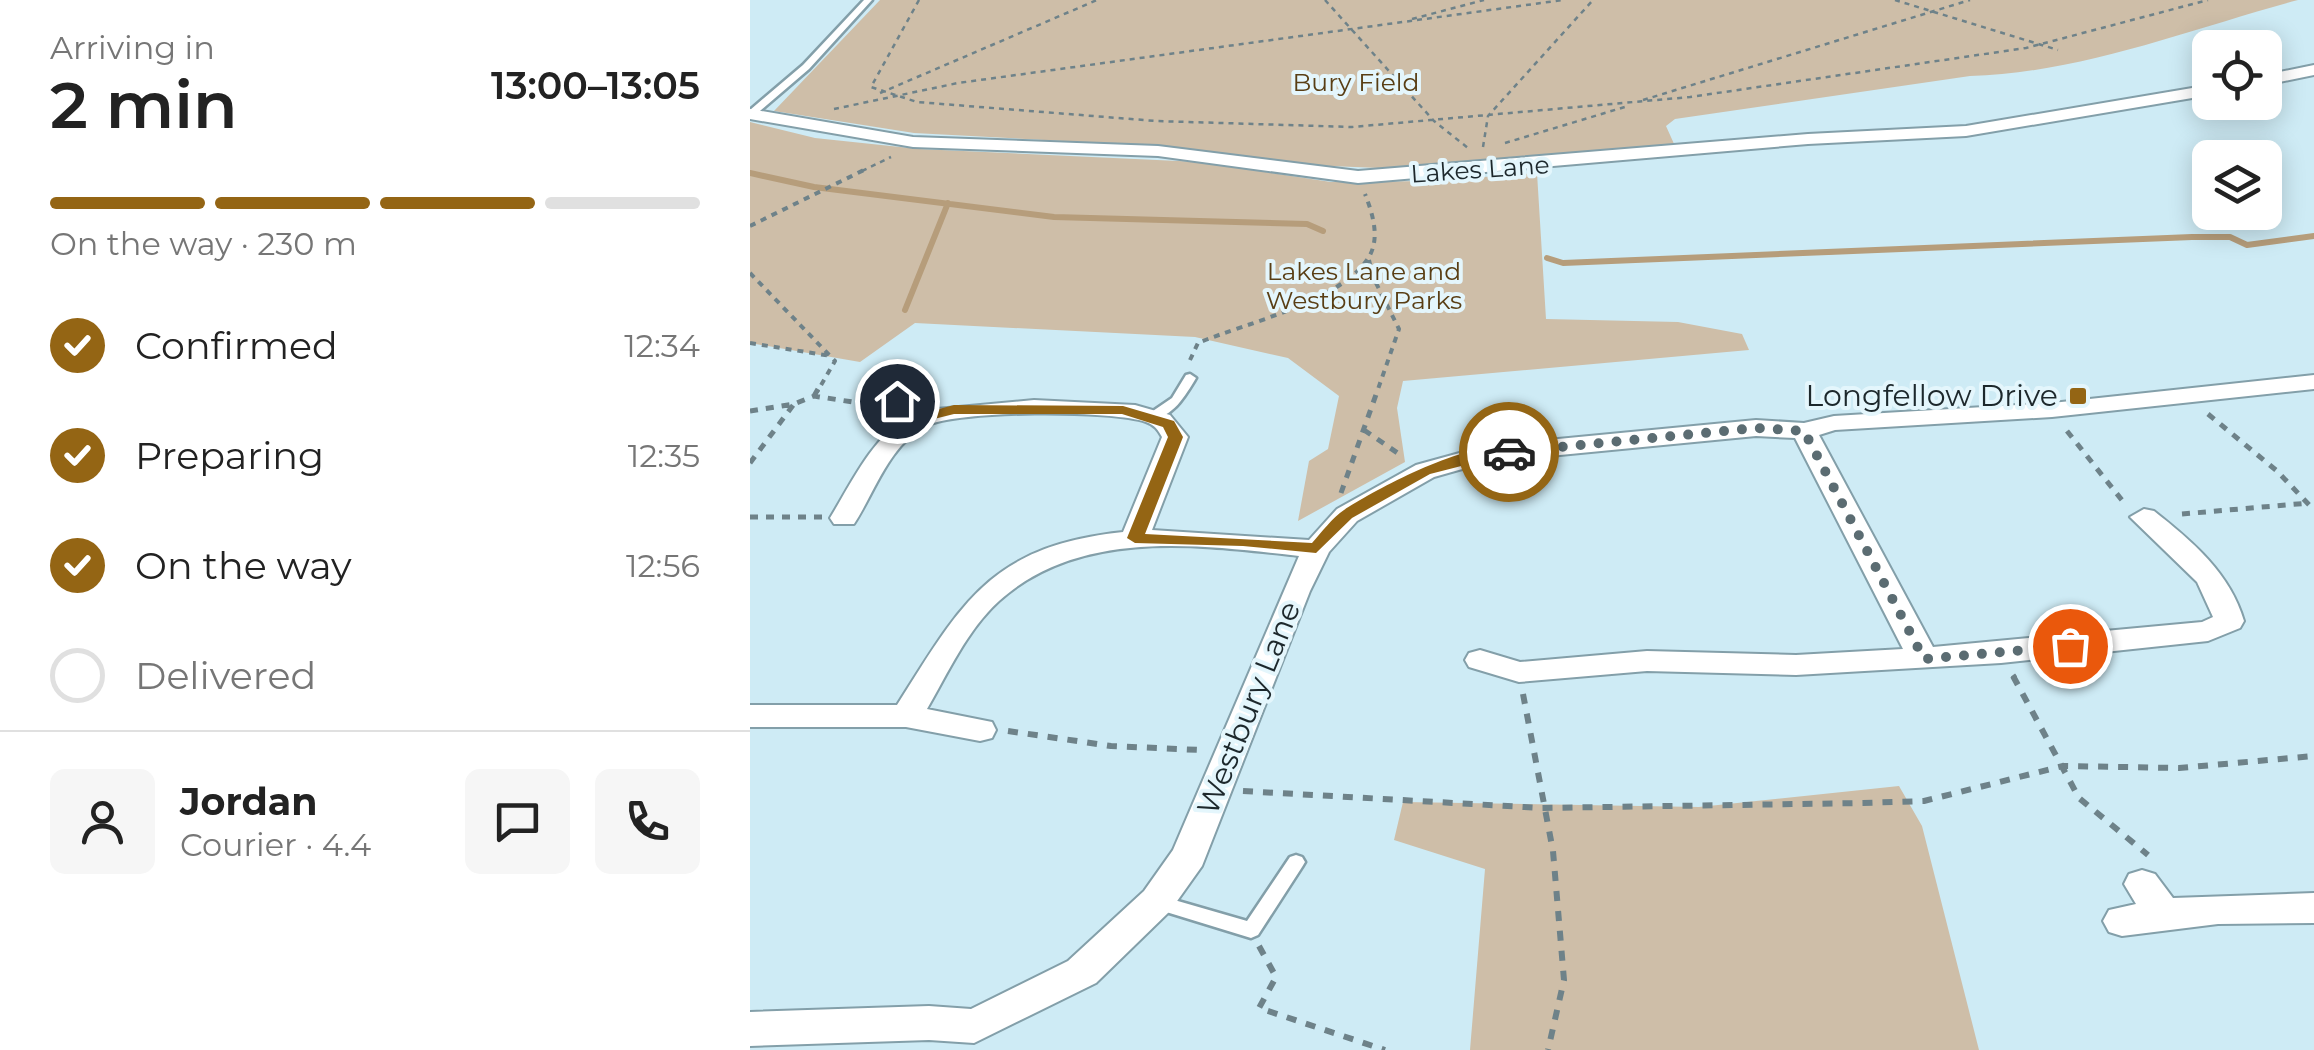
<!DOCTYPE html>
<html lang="en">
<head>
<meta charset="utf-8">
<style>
	body { margin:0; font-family:Montserrat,sans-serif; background:#f6f6f6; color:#222; height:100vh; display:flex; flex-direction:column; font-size:38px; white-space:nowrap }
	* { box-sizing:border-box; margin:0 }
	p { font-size:32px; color:#767676 }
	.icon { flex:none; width:55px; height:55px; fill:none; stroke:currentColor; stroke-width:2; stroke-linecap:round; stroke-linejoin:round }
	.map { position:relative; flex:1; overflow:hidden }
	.drawer { display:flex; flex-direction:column; background:#fff; width:750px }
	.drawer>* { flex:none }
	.fabs { position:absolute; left:1442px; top:30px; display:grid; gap:20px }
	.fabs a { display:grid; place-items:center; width:90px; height:90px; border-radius:15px; background:#fff; box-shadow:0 5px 25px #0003; font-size:50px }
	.pin { position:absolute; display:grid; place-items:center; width:85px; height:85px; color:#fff; margin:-42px; border:5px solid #fff; border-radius:50%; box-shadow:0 2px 10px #0007 }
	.courier { position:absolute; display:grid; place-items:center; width:100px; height:100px; margin:-50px; border:8px solid #946514; border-radius:50%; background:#fff; color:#222; box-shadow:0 2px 12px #0007 }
	.overview em { font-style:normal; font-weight:600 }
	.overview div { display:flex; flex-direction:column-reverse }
	.overview { display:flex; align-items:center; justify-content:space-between; height:170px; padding:0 50px }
	h1 { font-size:65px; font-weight:600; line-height:75px }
	.bar { display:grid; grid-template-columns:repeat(4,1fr); gap:15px 10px; align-content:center; height:120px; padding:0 50px }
	.bar i { height:12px; border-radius:8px; background:#e0e0e0 }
	.bar .active { background:#946514 }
	.bar p { grid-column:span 4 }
	.line { display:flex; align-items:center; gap:25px; padding:0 50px; border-top:2px solid #e0e0e0 }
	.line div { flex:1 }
	.round { display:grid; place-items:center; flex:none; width:105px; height:105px; border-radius:15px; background:#f6f6f6 }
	ol { padding:0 50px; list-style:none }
	li { display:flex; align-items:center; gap:30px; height:110px }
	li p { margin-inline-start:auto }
	li .icon { padding:10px; border-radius:50%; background:#946514; color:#fff; stroke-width:4 }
	li:last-child { color:#767676 }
	li i { width:55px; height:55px; border:5px solid #e0e0e0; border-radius:50% }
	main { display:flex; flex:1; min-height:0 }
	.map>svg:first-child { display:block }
	.green { fill:#cebea8 }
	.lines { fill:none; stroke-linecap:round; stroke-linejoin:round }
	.stream { stroke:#b69d7b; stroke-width:6 }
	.service-casing { stroke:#839fa9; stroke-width:5 }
	.minor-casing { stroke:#839fa9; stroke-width:4 }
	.path-far3 { stroke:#6e8289; stroke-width:2.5; stroke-dasharray:5 5; stroke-linecap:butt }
	.path-far2 { stroke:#6e8289; stroke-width:4; stroke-dasharray:6 6; stroke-linecap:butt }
	.path-far1 { stroke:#6e8289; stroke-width:5; stroke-dasharray:8 8; stroke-linecap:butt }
	.path { stroke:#6e8289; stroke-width:6; stroke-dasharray:10 10; stroke-linecap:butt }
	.service { fill:#fff; fill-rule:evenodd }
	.minor { fill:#fff; fill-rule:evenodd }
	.route { fill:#946514 }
	.done { stroke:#5b6c72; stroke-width:10; stroke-dasharray:0 18 }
	.poi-dot { fill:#946514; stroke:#e4f6fc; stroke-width:4 }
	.labels { text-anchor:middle; stroke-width:8; stroke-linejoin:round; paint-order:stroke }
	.far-park-label { font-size:25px; fill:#593e14; stroke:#e4f6fc }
	.far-street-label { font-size:25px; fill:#1d282c; stroke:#e4f6fc }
	.poi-label { font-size:30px; fill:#1d282c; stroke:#e4f6fc; text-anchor:end }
	.street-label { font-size:30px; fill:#1d282c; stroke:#e4f6fc }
</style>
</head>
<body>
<main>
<section class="drawer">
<div class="overview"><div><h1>2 min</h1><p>Arriving in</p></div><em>13:00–13:05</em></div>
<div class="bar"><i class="active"></i><i class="active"></i><i class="active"></i><i></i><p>On the way · 230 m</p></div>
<ol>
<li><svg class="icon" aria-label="check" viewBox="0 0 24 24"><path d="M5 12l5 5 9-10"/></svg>Confirmed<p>12:34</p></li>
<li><svg class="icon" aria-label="check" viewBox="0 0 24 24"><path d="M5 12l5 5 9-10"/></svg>Preparing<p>12:35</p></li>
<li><svg class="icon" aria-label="check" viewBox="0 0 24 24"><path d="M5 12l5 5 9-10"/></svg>On the way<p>12:56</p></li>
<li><i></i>Delivered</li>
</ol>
<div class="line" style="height:180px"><a class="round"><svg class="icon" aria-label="person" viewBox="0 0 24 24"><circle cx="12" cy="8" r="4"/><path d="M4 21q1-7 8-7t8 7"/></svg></a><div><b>Jordan</b><p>Courier · 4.4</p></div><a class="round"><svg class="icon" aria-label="chat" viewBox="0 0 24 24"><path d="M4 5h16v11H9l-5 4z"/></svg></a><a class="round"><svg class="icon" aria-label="phone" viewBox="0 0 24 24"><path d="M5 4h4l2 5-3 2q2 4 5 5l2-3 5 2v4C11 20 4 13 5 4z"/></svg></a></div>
</section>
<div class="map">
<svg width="1564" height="1050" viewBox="0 0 1564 1050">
	<rect width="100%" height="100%" fill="#ceebf5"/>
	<path class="green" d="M130 0H1548C1440 29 1331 73 1220 76L925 119 916 126 925 146 629 168 555 165 426 147 164 133 24 111Z
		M0 122 65 138 169 149 450 162 581 182 681 181 787 173 796 319 928 322 992 334 999 350 653 381 647 408 655 462 548 521 559 461 578 449 589 396 538 358 445 337 165 323 110 362 0 343Z
		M1149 786 1172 826 1229 1050H720L735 869 644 840 653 802 949 807Z"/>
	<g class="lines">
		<path class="stream" d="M0 173 64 187 304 217 557 224 573 231
			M797 258 813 263 1442 237H1480L1497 245 1564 236
			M155 310 198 203"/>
		<defs>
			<path id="service" d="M114 0H122L59 69 4 116H0V110L53 65Z
				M440 374 446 378C435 396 423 418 400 419L398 416 400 413 422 398 436 375Z
				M546 855 552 857 555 862 552 867 508 935 501 938 400 907 398 902 400 897 407 895 497 921 540 857Z"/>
			<path id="minor" d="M1564 65V75L1515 85V75Z
				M1460 85V95L1216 136 1058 144 608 183 408 156 163 147 0 119V109L163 137 408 146 608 171 1058 134 1216 126Z
				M1564 375V389L1302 417 1085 430 1069 435 1183 647 1452 622 1463 617 1447 582 1380 517 1394 509 1404 511C1442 541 1480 573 1494 621L1490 628 1458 641 1251 663 1046 675 897 671 769 682 719 667 715 660 719 653 730 650 770 662 897 651 1046 655 1153 649 1045 438 1006 436 737 462 684 477 607 521 579 552 560 591 452 866 420 911 346 983 224 1043 179 1040 0 1046V1012L179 1006 221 1009 318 961 394 891 423 850 549 556C449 545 330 528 249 601 217 630 198 673 177 709L242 722 246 730 242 738 230 741 156 727H0V705H147C212 602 241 546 373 532L412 437C408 430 405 425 396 422 362 410 207 410 176 426 139 445 125 492 104 524H84L80 518C102 482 120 442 155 418L139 407 123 403 120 398 123 393 156 396 176 410 284 400 385 405 420 415 438 437 402 530 559 540 587 509 666 465 735 446 1006 420 1054 423 1084 416 1302 403Z
				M1392 870 1405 874 1423 898 1564 893V923L1468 924 1372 936 1359 932 1353 921 1359 910 1386 904 1374 884 1379 874Z"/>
		</defs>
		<use href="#service" class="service-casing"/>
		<use href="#minor" class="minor-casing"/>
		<path class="path-far3" d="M169 0 121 87 167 102 406 121 602 127 940 97 1276 48 1458 0
			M575 0 684 121 718 148
			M1145 0 1308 50
			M662 19 734 0
			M130 93 347 0
			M893 100 1220 0
			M84 109 208 83 813 0
			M755 143 878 106
			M733 147 738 116 843 0
			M112 171 141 157"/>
		<path class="path-far2" d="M0 226 118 168
			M619 260 623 277 649 329 627 392
			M0 273 85 361 67 392
			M0 343 81 356
			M440 360 448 343C495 323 595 301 620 255 630 236 622 212 615 194"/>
		<path class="path-far1" d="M64 396 68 389
			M0 411 44 404 64 396 109 403
			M1458 414 1527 471 1564 510
			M614 430 652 456
			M1317 431 1375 504
			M0 463 44 404
			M591 493 628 389
			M1432 514 1559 503
			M0 517H72
			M1263 675 1265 678"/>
		<path class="path" d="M1263 676 1329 798 1398 855
			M773 694 803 851 814 980 798 1050
			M258 731 361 746 450 750
			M493 791 792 808 1113 803 1174 801 1313 766 1429 768 1564 756
			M509 946 526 977 509 1008 635 1050"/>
		<use href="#service" class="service"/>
		<use href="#minor" class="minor"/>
	</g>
	<path class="route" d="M142 398H152L174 413 204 405 373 406 424 421 433 437 395 534 562 543C572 532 582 518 594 510 624 490 735 430 766 452L680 474 602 518 566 553 493 546 385 543 377 538 418 437 413 427 372 414H204L172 422 142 404Z"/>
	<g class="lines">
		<path class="done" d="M759 452 1006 428 1054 431 1174 659 1320 646"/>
	</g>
	<rect class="poi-dot" x="1318" y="386" width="20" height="20" rx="5"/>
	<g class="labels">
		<g class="far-park-label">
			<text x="606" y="91">Bury Field</text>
			<text x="614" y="280">Lakes Lane and<tspan x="614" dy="29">Westbury Parks</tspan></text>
		</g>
		<g class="far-street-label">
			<text transform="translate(730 169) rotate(-4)" y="9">Lakes Lane</text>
		</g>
		<g class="poi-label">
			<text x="1308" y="406">Longfellow Drive</text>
		</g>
		<g class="street-label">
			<text transform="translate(499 708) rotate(-68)" y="10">Westbury Lane</text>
		</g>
	</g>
</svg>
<div class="fabs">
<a><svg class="icon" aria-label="locate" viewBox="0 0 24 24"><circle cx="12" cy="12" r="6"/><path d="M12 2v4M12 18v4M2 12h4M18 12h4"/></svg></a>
<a><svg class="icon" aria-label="layers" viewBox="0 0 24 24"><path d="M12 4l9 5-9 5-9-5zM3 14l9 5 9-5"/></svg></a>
</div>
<div class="pin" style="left:1320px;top:646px;background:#ea580c"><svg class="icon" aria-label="bag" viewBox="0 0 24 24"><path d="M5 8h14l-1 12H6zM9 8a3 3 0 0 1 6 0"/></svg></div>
<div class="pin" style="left:147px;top:401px;background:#1f2937"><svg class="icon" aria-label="home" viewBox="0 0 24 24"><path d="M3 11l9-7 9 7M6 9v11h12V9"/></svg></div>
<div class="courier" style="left:759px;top:452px"><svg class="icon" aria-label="car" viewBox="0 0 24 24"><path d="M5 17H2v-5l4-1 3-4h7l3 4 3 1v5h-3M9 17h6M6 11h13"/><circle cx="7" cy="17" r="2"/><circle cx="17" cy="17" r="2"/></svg></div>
</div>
</main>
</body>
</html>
